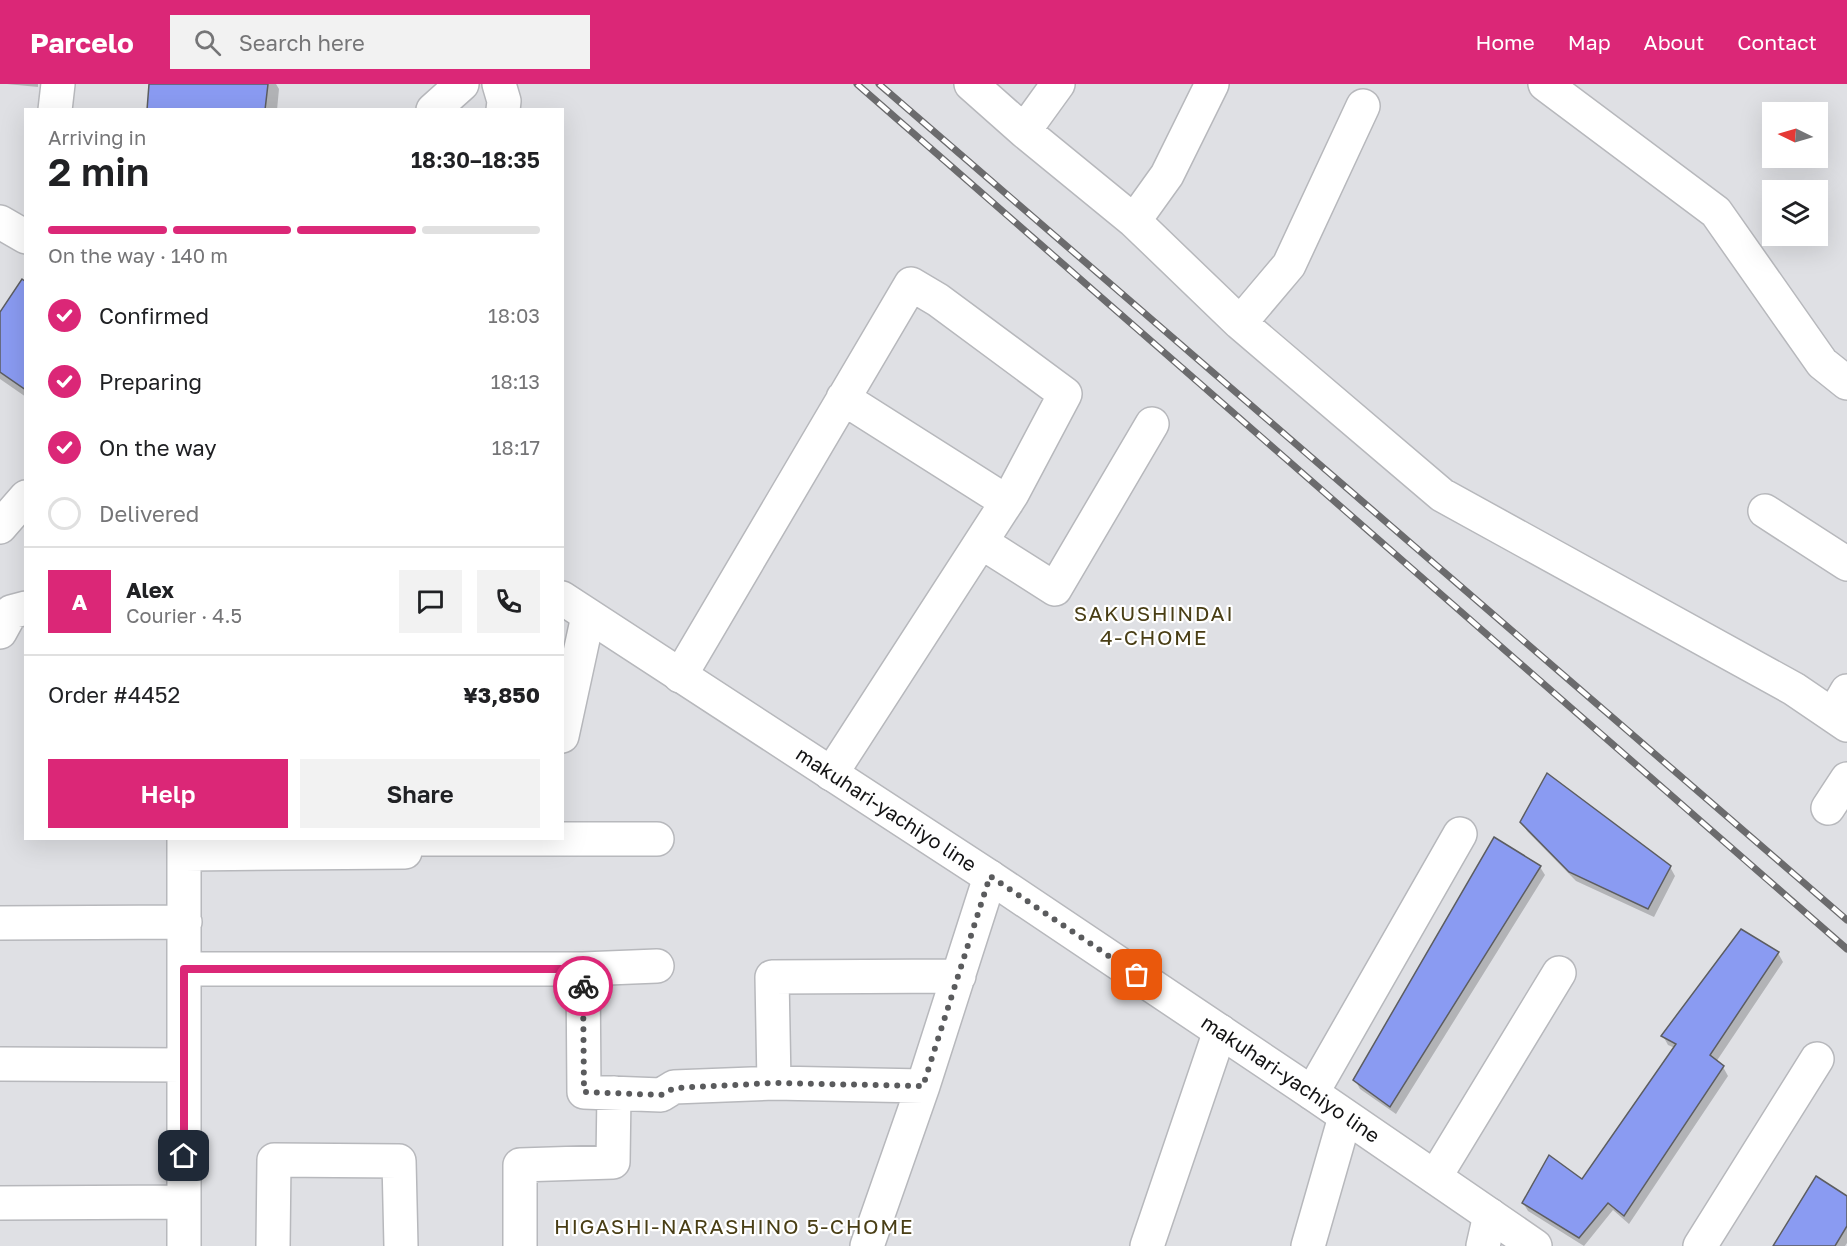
<!DOCTYPE html>
<html lang="en">
<head>
<meta charset="utf-8">
<style>
	body { margin:0; font-family:"Golos Text",sans-serif; background:#f2f2f2; color:#202124; height:100vh; display:flex; flex-direction:column; font-size:22px; white-space:nowrap }
	* { box-sizing:border-box; margin:0 }
	p { font-size:20px; color:#757577 }
	.icon { flex:none; width:33px; height:33px; fill:none; stroke:currentColor; stroke-width:2; stroke-linecap:round; stroke-linejoin:round }
	.map { position:relative; flex:1; overflow:hidden }
	.sheet { position:absolute; left:24px; top:24px; width:540px; height:732px; display:flex; flex-direction:column; background:#fff; border-radius:0px; box-shadow:0 6px 24px #0002 }
	.sheet>* { flex:none }
	.needle { width:39px; rotate:275deg }
	.tools { position:absolute; left:1762px; top:18px; display:grid; gap:12px }
	.tools a { display:grid; place-items:center; width:66px; height:66px; border-radius:0px; background:#fff; box-shadow:0 6px 24px #0002; font-size:30px }
	.pin { position:absolute; display:grid; place-items:center; width:51px; height:51px; color:#fff; margin:-26px; border-radius:12px; box-shadow:0 3px 9px #0006 }
	.courier { position:absolute; display:grid; place-items:center; width:60px; height:60px; margin:-30px; border:4px solid #db2777; border-radius:50%; background:#fff; color:#222; box-shadow:0 2px 8px #0007 }
	.head em { font-style:normal; font-weight:600 }
	.head div { display:flex; flex-direction:column-reverse }
	.head { display:flex; align-items:center; justify-content:space-between; height:102px; padding:0 24px }
	h1 { font-size:39px; font-weight:600; line-height:45px }
	.bar { display:grid; grid-template-columns:repeat(4,1fr); gap:9px 6px; align-content:center; height:72px; padding:0 24px }
	.bar i { height:8px; border-radius:4px; background:#e0e0e0 }
	.bar .current { background:#db2777 }
	.bar p { grid-column:span 4 }
	.line { display:flex; align-items:center; gap:15px; padding:0 24px; border-top:2px solid #e0e0e0 }
	.line div { flex:1 }
	.round { display:grid; place-items:center; flex:none; width:63px; height:63px; border-radius:0px; background:#f2f2f2 }
	ol { padding:0 24px; list-style:none }
	li { display:flex; align-items:center; gap:18px; height:66px }
	li p { margin-inline-start:auto }
	li .icon { padding:6px; border-radius:50%; background:#db2777; color:#fff; stroke-width:4 }
	li:last-child { color:#757577 }
	li i { width:33px; height:33px; border:3px solid #e0e0e0; border-radius:50% }
	.cta { display:flex; gap:12px; margin-top:auto; padding:12px 24px }
	.cta a { flex:1; height:69px; border-radius:0px; background:#db2777; color:#fff; font-size:24px; font-weight:600; line-height:69px; text-align:center }
	.cta a+a { background:#f2f2f2; color:#202124 }
	header { display:flex; align-items:center; gap:36px; box-sizing:border-box; height:84px; padding:0 30px; background:#db2777; color:#fff }
	header strong { font-size:28px }
	nav { display:flex; gap:33px; margin-inline-start:auto; font-size:21px }
	.search { width:420px; height:54px; background:#f2f2f2; display:flex; align-items:center; gap:15px; box-sizing:border-box; padding:0 21px; border-radius:0px; color:#757577; font-size:22px }
	.map>svg:first-child { display:block }
	.shadow { fill:#0003 }
	.building { fill:#8a9bf2; stroke:#5c5d60; stroke-width:1.5 }
	.lines { fill:none; stroke-linecap:round; stroke-linejoin:round }
	.minor-casing { stroke:#b7b8bc; stroke-width:36 }
	.major-casing { stroke:#b7b8bc; stroke-width:36 }
	.minor { stroke:#fff; stroke-width:33 }
	.major { stroke:#fff; stroke-width:33 }
	.rail-casing { stroke:#6b6b6d; stroke-width:7 }
	.rail { stroke:#fff; stroke-width:4.5; stroke-dasharray:14; stroke-linecap:butt }
	.done { stroke:#5a5b5d; stroke-width:6; stroke-dasharray:0 10.8 }
	.route { stroke:#db2777; stroke-width:8 }
	.labels { text-anchor:middle; stroke-width:4.5; stroke-linejoin:round; paint-order:stroke }
	.street-label { font-size:20px; fill:#131314; stroke:#fff }
	.neighbourhood-label { font-size:21px; letter-spacing:1.5px; fill:#493e15; stroke:#fff }
</style>
</head>
<body>
<header>
<strong>Parcelo</strong>
<div class="search"><svg class="icon" aria-label="search" viewBox="0 0 24 24"><circle cx="10" cy="10" r="6"/><path d="M15 15l6 6"/></svg>Search here</div>
<nav><a>Home</a><a>Map</a><a>About</a><a>Contact</a></nav>
</header>
<div class="map">
<svg width="1847" height="1162" viewBox="0 0 1847 1162">
	<rect width="100%" height="100%" fill="#dfe0e4"/>
	<path class="shadow" d="M7 0H38V3Z
		M151 0H276L279 5 277 26H148Z
		M26 199V313L0 295V230Z
		M1522 738 1670 783 1675 792 1654 833 1576 797 1527 747Z
		M1540 783 1545 791 1396 1030 1360 1005 1355 996Z
		M1741 847 1778 869 1783 878 1716 978 1723 983 1728 992 1629 1140 1613 1126 1584 1162 1528 1127 1523 1119 1582 1097 1675 964 1668 961 1663 952Z
		M1847 1114V1159L1845 1162H1775Z"/>
	<path class="building" d="M149 0H268L265 26H147Z
		M22 195 26 198V306L0 288V228Z
		M1547 689 1671 782 1648 825 1569 788 1520 738Z
		M1494 753 1541 782 1390 1023 1353 996Z
		M1741 845 1779 868 1710 971 1724 982 1624 1132 1608 1119 1579 1154 1522 1119 1549 1071 1582 1095 1676 960 1661 952Z
		M1816 1092 1847 1112V1142L1835 1162H1773Z"/>
	<g class="lines">
		<defs>
			<path id="minor" d="M499 0 504 17 503 26
				M971 0 1024 47 1134 137 1240 239 1442 411 1794 605 1847 641
				M1545 0 1716 128 1822 279 1847 299
				M55 26 58 0
				M433 26 462 0
				M1024 47 1058 0
				M1134 137 1167 91 1212 0
				M1240 239 1289 181 1363 22
				M843 314 1007 418
				M1765 427 1847 480
				M0 443 26 413
				M981 458 1055 505 1152 340
				M0 548 11 528 26 524
				M680 592 911 200 938 216 1065 310 1012 410 831 690
				M1833 631 1847 607
				M562 652 588 532
				M1828 724 1847 695
				M405 755H657
				M185 770 405 768V754
				M0 839 185 838
				M184 885H583L657 882
				M583 885 584 1008 661 1011 674 1003 774 999 923 1002
				M0 980 183 981
				M774 999 772 893 959 892
				M1312 1009 1460 750
				M1435 1093 1559 889
				M0 1119 184 1118
				M184 1162V754
				M273 1162 274 1076 399 1077 401 1162
				M520 1162V1081L613 1078 614 1009
				M867 1162 923 1002 990 793
				M1147 1162 1220 947
				M1308 1162 1345 1033
				M1483 1162 1490 1131
				M1700 1162 1817 975"/>
			<g id="major">
				<path d="M0 138 26 153"/>
				<path id="s1" d="M562 514 990 793 1312 1009 1535 1162"/>
			</g>
		</defs>
		<use href="#minor" class="minor-casing"/>
		<use href="#major" class="major-casing"/>
		<use href="#minor" class="minor"/>
		<use href="#major" class="major"/>
		<defs>
			<path id="rail" d="M857 0 1847 865
				M879 0 1847 836"/>
		</defs>
		<use href="#rail" class="rail-casing"/>
		<use href="#rail" class="rail"/>
	</g>
	<g class="lines">
		<path class="done" d="M583 902 584 1008 661 1011 674 1004 774 999 923 1002 990 792 1137 891"/>
		<path class="route" d="M184 1072V885H583V902"/>
	</g>
	<g class="labels">
		<g class="street-label">
			<text dy="7" stroke="none"><textPath href="#s1" startOffset="387">makuhari-yachiyo line</textPath></text>
			<text dy="7" stroke="none"><textPath href="#s1" startOffset="873">makuhari-yachiyo line</textPath></text>
		</g>
		<g class="neighbourhood-label">
			<text x="1154" y="537">SAKUSHINDAI<tspan x="1154" dy="24">4-CHOME</tspan></text>
			<text x="734" y="1150">HIGASHI-NARASHINO 5-CHOME</text>
		</g>
	</g>
</svg>
<div class="tools">
<a><svg class="needle" viewBox="-14 -14 28 28"><path d="M0-13l5 13h-10z" fill="#e53935"/><path d="M0 13l5-13h-10z" fill="#757577"/></svg></a>
<a><svg class="icon" aria-label="layers" viewBox="0 0 24 24"><path d="M12 4l9 5-9 5-9-5zM3 14l9 5 9-5"/></svg></a>
</div>
<div class="pin" style="left:1137px;top:891px;background:#ea580c"><svg class="icon" aria-label="bag" viewBox="0 0 24 24"><path d="M5 8h14l-1 12H6zM9 8a3 3 0 0 1 6 0"/></svg></div>
<div class="pin" style="left:184px;top:1072px;background:#1f2937"><svg class="icon" aria-label="home" viewBox="0 0 24 24"><path d="M3 11l9-7 9 7M6 9v11h12V9"/></svg></div>
<div class="courier" style="left:583px;top:902px"><svg class="icon" aria-label="bike" viewBox="0 0 24 24"><circle cx="6" cy="16" r="4"/><circle cx="18" cy="16" r="4"/><path d="M6 16l4-8h5l3 8M10 8l3 8H6M13 5h3"/></svg></div>
<section class="sheet">
<div class="head"><div><h1>2 min</h1><p>Arriving in</p></div><em>18:30–18:35</em></div>
<div class="bar"><i class="current"></i><i class="current"></i><i class="current"></i><i></i><p>On the way · 140 m</p></div>
<ol>
<li><svg class="icon" aria-label="check" viewBox="0 0 24 24"><path d="M5 12l5 5 9-10"/></svg>Confirmed<p>18:03</p></li>
<li><svg class="icon" aria-label="check" viewBox="0 0 24 24"><path d="M5 12l5 5 9-10"/></svg>Preparing<p>18:13</p></li>
<li><svg class="icon" aria-label="check" viewBox="0 0 24 24"><path d="M5 12l5 5 9-10"/></svg>On the way<p>18:17</p></li>
<li><i></i>Delivered</li>
</ol>
<div class="line" style="height:108px"><b class="round" style="background:#db2777;color:#fff">A</b><div><b>Alex</b><p>Courier · 4.5</p></div><a class="round"><svg class="icon" aria-label="chat" viewBox="0 0 24 24"><path d="M4 5h16v11H9l-5 4z"/></svg></a><a class="round"><svg class="icon" aria-label="phone" viewBox="0 0 24 24"><path d="M5 4h4l2 5-3 2q2 4 5 5l2-3 5 2v4C11 20 4 13 5 4z"/></svg></a></div>
<div class="line" style="height:78px"><div>Order #4452</div><b>¥3,850</b></div>
<div class="cta"><a>Help</a><a>Share</a></div>
</section>
</div>
</body>
</html>
